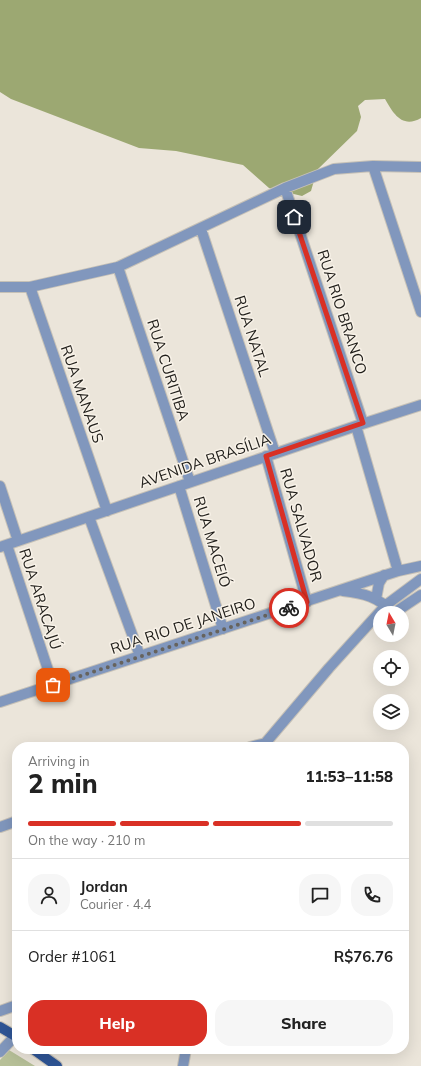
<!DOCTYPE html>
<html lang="en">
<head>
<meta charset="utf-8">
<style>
	body { margin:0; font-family:Mulish,sans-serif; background:#f6f6f6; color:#222; height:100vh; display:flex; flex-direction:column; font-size:15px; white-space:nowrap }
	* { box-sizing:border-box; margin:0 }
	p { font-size:13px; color:#767676 }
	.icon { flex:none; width:22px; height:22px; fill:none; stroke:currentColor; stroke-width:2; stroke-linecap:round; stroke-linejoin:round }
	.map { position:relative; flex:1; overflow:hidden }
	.drawer { position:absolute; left:12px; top:742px; width:397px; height:312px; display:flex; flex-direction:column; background:#fff; border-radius:16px; box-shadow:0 4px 16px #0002 }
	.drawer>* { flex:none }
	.needle { width:26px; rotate:350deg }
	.buttons { position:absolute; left:373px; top:606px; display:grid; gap:8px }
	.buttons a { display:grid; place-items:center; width:36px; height:36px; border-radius:50%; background:#fff; box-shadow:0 4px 16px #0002; font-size:20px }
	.pin { position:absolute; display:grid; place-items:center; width:34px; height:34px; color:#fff; margin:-17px; border-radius:8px; box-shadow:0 2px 6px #0006 }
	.courier { position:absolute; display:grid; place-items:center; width:40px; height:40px; margin:-20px; border:3px solid #d93025; border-radius:50%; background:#fff; color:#222; box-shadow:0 1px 5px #0007 }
	.head em { font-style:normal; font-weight:800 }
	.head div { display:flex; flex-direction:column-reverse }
	.head { display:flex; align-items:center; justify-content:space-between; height:68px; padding:0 16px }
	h1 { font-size:26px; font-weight:800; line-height:30px }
	.bar { display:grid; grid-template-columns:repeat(4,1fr); gap:6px 4px; align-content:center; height:48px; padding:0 16px }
	.bar i { height:5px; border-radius:3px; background:#e0e0e0 }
	.bar .selected { background:#d93025 }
	.bar p { grid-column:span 4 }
	.line { display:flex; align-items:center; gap:10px; padding:0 16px; border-top:1px solid #e0e0e0 }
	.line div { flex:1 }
	.round { display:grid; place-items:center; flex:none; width:42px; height:42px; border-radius:16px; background:#f6f6f6 }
	.button { display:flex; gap:8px; margin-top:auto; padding:8px 16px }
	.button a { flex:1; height:46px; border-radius:16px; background:#d93025; color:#fff; font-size:16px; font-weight:800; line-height:46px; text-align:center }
	.button a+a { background:#f6f6f6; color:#222 }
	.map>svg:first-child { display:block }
	.green { fill:#b7c098 }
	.forest { fill:#9ca872 }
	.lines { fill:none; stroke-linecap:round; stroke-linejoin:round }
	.minor-casing { stroke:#c6c1b7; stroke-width:12 }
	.major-casing { stroke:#c6c1b7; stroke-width:12 }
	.minor { stroke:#8197bd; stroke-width:10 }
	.major { stroke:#2e5495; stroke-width:10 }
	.done { stroke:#66635d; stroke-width:4; stroke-dasharray:0 7.2 }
	.route { stroke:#d93025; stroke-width:5 }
	.labels { text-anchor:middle; stroke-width:3; stroke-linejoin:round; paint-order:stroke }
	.street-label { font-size:15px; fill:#1f1d19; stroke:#f8f2e8 }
</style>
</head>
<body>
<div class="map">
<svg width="421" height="1066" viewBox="0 0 421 1066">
	<rect width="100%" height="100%" fill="#ebe5da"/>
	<path class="green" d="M9 1050 35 1066H0V1060Z"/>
	<path class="forest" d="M0 0H421V118C402 129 393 113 385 99L365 100 358 106 361 117 357 131 317 170 311 191 302 196 269 188 243 165 176 151 139 148 11 99 0 92Z"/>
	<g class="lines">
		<defs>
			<path id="minor" d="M373 166 421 312
				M285 188 363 423
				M201 229 275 453
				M118 267 190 482
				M0 287H30L118 267 285 188 334 169 373 166 421 167
				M30 287 107 511
				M356 426 398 571
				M266 456 307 602
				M0 486 18 541
				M179 486 223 629
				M89 517 140 656
				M7 545 53 685
				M0 547 356 426 421 405
				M343 591C363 593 379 597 393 613
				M376 599 379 583 384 575
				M394 613 421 595
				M0 702 398 571 421 566
				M250 747 266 743
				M262 747 329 668 386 605 421 579
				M0 827 17 821
				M0 1011 17 1005
				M0 1052 17 1034
				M183 1066 186 1049"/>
			<path id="major" d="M0 1027 17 1037
				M33 1049 57 1066"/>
		</defs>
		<use href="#minor" class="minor-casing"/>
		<use href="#major" class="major-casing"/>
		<use href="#minor" class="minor"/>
		<use href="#major" class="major"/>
	</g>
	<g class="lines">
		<path class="done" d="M53 685 289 608"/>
		<path class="route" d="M289 608 307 602 266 456 363 423 294 217"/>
	</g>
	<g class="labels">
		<g class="street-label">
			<text transform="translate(342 312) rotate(72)" y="5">RUA RIO BRANCO</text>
			<text transform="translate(252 336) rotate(72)" y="5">RUA NATAL</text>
			<text transform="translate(168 370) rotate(72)" y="5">RUA CURITIBA</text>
			<text transform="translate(82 394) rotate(71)" y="5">RUA MANAUS</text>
			<text transform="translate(205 461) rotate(-19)" y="5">AVENIDA BRASÍLIA</text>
			<text transform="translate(301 525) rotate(74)" y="5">RUA SALVADOR</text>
			<text transform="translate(212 542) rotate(73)" y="5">RUA MACEIÓ</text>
			<text transform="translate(40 599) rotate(72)" y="5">RUA ARACAJÚ</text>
			<text transform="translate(183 626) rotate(-18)" y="5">RUA RIO DE JANEIRO</text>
		</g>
	</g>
</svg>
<div class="buttons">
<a><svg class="needle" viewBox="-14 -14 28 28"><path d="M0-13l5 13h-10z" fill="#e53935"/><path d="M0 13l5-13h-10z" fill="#767676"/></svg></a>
<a><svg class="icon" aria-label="locate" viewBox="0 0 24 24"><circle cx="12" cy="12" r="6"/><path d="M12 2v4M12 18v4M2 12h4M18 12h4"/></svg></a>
<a><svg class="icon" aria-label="layers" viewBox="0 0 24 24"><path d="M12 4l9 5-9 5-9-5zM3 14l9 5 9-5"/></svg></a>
</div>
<div class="pin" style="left:53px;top:685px;background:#ea580c"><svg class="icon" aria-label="bag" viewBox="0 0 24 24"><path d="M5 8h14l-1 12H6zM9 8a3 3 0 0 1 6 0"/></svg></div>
<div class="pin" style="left:294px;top:217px;background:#1f2937"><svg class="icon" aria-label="home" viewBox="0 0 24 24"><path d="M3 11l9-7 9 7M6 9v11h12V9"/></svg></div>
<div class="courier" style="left:289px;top:608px"><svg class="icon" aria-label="bike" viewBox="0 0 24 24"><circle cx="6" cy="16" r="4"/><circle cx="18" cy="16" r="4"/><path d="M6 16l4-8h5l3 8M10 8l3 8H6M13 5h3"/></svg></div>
<section class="drawer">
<div class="head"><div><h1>2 min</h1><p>Arriving in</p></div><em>11:53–11:58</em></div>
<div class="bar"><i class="selected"></i><i class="selected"></i><i class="selected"></i><i></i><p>On the way · 210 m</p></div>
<div class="line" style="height:72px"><a class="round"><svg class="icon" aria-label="person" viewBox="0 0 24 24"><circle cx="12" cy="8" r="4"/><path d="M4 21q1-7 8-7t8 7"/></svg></a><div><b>Jordan</b><p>Courier · 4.4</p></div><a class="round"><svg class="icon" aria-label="chat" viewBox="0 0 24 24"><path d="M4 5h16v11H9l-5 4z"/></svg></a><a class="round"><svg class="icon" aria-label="phone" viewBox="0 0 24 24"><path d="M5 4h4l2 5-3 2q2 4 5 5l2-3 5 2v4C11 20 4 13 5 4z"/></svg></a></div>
<div class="line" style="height:52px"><div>Order #1061</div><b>R$76.76</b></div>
<div class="button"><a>Help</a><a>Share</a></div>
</section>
</div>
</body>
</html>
